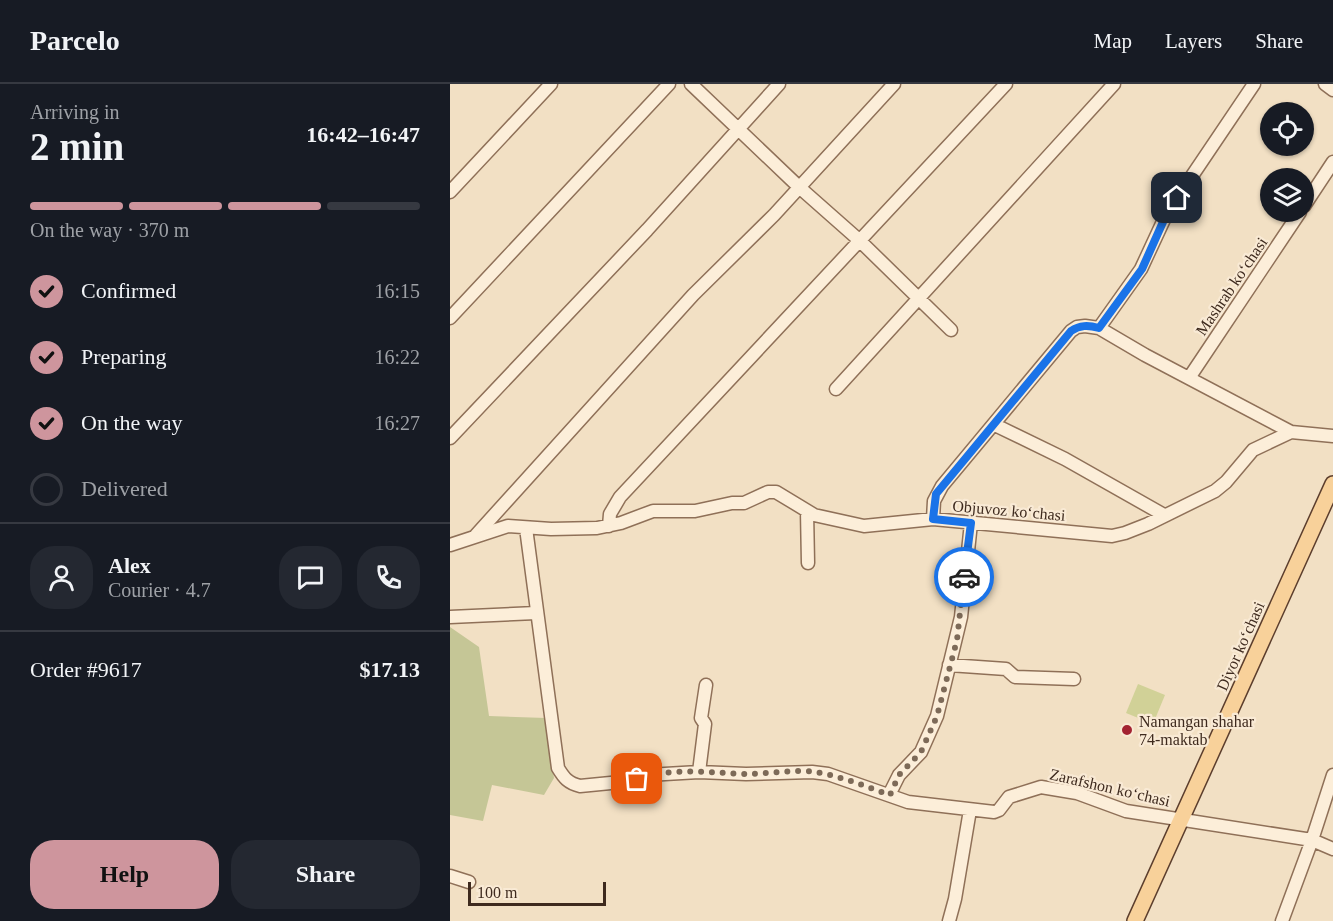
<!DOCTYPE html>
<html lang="en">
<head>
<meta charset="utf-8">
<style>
	body { margin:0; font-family:"Times New Roman",serif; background:#242831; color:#f1f3f6; height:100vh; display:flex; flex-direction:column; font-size:22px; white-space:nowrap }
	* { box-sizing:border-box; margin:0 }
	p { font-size:20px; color:#9ea1a6 }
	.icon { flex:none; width:33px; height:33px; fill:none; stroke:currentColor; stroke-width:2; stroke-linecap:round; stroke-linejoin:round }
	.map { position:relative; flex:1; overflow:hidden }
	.details { display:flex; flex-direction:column; background:#171b24; width:450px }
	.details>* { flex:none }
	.fabs { position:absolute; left:810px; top:18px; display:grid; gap:12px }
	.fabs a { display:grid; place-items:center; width:54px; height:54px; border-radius:50%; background:#171b24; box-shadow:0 2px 4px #0004; font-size:30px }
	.scale { position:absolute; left:18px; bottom:15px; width:138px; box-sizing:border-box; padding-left:6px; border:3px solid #3e2a1e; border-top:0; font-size:16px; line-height:21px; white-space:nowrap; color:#3e2a1e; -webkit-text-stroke:4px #f9ead5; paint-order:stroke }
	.pin { position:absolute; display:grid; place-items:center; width:51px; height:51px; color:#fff; margin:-26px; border-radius:12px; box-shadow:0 3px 9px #0006 }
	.courier { position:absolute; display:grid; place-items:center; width:60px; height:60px; margin:-30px; border:4px solid #1a73e8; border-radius:50%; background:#fff; color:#222; box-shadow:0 2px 8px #0007 }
	.overview em { font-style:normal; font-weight:700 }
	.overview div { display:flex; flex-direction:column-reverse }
	.overview { display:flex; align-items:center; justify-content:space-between; height:102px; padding:0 30px }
	h1 { font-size:39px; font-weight:700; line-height:45px }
	.bar { display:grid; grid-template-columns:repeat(4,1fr); gap:9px 6px; align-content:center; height:72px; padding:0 30px }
	.bar i { height:8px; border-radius:4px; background:#363941 }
	.bar .current { background:#ce959d }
	.bar p { grid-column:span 4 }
	.line { display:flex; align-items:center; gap:15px; padding:0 30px; border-top:2px solid #363941 }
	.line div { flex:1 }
	.round { display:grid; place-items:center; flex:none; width:63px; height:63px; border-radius:24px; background:#242831 }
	ol { padding:0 30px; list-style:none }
	li { display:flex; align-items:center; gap:18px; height:66px }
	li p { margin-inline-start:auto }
	li .icon { padding:6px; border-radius:50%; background:#ce959d; color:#111; stroke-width:4 }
	li:last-child { color:#9ea1a6 }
	li i { width:33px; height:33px; border:3px solid #363941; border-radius:50% }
	.cta { display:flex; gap:12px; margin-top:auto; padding:12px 30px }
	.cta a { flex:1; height:69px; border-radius:24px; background:#ce959d; color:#111; font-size:24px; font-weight:700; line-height:69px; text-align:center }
	.cta a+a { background:#242831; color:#f1f3f6 }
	header { display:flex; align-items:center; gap:36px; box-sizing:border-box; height:84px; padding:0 30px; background:#171b24; border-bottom:2px solid #363941 }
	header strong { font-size:28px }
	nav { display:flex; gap:33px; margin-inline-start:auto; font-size:21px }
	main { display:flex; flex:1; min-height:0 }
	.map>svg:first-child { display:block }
	.green { fill:#d1d197 }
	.cemetery { fill:#c5c696 }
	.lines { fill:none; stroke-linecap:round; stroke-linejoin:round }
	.minor-casing { stroke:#8f7058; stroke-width:15 }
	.major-casing { stroke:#5c3e2d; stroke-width:18 }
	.minor { stroke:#fceed9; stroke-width:12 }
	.major { stroke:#f8d19a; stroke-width:15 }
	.done { stroke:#7d6a58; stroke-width:6; stroke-dasharray:0 10.8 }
	.route { stroke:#1a73e8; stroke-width:8 }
	.poi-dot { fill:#a32331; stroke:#f9ead5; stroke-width:2 }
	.labels { text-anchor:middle; stroke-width:4.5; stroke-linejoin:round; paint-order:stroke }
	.street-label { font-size:16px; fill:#3e2a1e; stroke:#f9ead5 }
	.poi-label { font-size:16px; fill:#3e2a1e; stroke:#f9ead5; text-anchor:start }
</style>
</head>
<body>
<header>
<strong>Parcelo</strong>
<nav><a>Map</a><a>Layers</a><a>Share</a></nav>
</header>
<main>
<section class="details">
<div class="overview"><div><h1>2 min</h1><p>Arriving in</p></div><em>16:42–16:47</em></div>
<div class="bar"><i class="current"></i><i class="current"></i><i class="current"></i><i></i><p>On the way · 370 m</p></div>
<ol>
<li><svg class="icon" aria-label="check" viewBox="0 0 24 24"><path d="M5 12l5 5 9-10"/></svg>Confirmed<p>16:15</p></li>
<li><svg class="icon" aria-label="check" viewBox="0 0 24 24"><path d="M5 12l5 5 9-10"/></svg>Preparing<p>16:22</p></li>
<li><svg class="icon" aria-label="check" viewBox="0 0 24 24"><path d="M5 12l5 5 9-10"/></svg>On the way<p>16:27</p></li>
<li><i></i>Delivered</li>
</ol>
<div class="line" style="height:108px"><a class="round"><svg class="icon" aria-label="person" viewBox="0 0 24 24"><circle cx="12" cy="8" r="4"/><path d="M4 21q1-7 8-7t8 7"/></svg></a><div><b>Alex</b><p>Courier · 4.7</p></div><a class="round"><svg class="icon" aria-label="chat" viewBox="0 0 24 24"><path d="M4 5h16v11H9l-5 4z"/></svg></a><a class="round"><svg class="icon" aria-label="phone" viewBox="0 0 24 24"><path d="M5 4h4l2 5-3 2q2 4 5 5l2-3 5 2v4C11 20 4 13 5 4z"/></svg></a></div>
<div class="line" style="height:78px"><div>Order #9617</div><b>$17.13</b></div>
<div class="cta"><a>Help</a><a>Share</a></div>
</section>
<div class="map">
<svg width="883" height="837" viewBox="0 0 883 837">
	<rect width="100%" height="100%" fill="#f2e0c4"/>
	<path class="green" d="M688 600 715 611 703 640 676 629Z"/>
	<path class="cemetery" d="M0 543 29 563 39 632 96 634 104 694 94 711 42 701 33 737 0 731Z"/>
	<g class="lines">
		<defs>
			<path id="minor" d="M241 0 349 103 409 156 501 246
				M875 0 883 6
				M0 108 101 0
				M854 122 883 78
				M0 234 219 0
				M649 244 691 185 717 129 804 0
				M739 294 850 128
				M386 305 664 0
				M545 341 615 375 714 431
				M0 354 197 146 329 0
				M357 427 358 479
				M483 435 484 417 492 402 621 247 627 243 635 242 649 244 695 271 841 348
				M159 442 160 430 170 413 556 0
				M76 444 108 684C114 694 118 699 130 702L181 697 198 691 249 688 296 690 362 688 378 690 458 718 544 728 549 726 559 713 591 703 627 709 676 727 862 756 883 765
				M26 451 243 211 324 131 444 0
				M0 461 58 442 101 445 147 444 171 439 203 427H245L282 419H294L318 408H326L364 431 414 442 483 435 662 452 675 449 698 440 765 407 776 398 803 366 841 348 883 352
				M0 533 86 529
				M499 581 556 585 565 593 624 595
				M249 688 255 640 251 634 256 601
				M439 711 449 691 471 668 487 632 511 533 521 439
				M0 792 19 798
				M499 837 505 815 520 726
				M832 837 862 756 883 691"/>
			<path id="major" d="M685 837 883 400"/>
		</defs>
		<use href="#minor" class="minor-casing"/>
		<use href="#major" class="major-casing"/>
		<use href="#minor" class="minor"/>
		<use href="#major" class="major"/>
	</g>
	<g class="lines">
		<path class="done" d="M187 695C219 683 263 689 296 690 319 690 343 685 365 688 390 692 415 702 440 711L449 691 471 668 487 632 507 556 514 493"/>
		<path class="route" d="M514 493 521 439 483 435 486 410 621 247C630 241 638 241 649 244L692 185 717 129 727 114"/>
	</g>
	<circle class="poi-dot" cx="677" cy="646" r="6"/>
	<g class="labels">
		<g class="street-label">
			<text transform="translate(781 202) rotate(-56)" y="6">Mashrab koʻchasi</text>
			<text transform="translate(559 426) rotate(5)" y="6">Objuvoz koʻchasi</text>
			<text transform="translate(790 562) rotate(-66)" y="6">Diyor koʻchasi</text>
			<text transform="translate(660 703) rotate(13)" y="6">Zarafshon koʻchasi</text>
		</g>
		<g class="poi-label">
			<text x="689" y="643">Namangan shahar<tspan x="689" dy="18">74-maktab</tspan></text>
		</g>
	</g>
</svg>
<div class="fabs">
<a><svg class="icon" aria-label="locate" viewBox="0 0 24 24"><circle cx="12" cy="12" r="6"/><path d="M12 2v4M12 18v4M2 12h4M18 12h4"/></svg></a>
<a><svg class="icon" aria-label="layers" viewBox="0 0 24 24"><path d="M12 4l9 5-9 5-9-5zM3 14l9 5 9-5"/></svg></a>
</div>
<div class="scale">100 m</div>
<div class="pin" style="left:187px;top:695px;background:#ea580c"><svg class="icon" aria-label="bag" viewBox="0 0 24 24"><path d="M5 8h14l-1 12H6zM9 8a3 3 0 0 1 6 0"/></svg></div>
<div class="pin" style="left:727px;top:114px;background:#1f2937"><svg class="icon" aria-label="home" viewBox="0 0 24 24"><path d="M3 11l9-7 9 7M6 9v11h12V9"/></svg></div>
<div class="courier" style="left:514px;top:493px"><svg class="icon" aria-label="car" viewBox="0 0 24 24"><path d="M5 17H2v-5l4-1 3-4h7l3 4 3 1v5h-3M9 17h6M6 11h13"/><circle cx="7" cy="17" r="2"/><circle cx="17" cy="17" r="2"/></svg></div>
</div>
</main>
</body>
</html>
